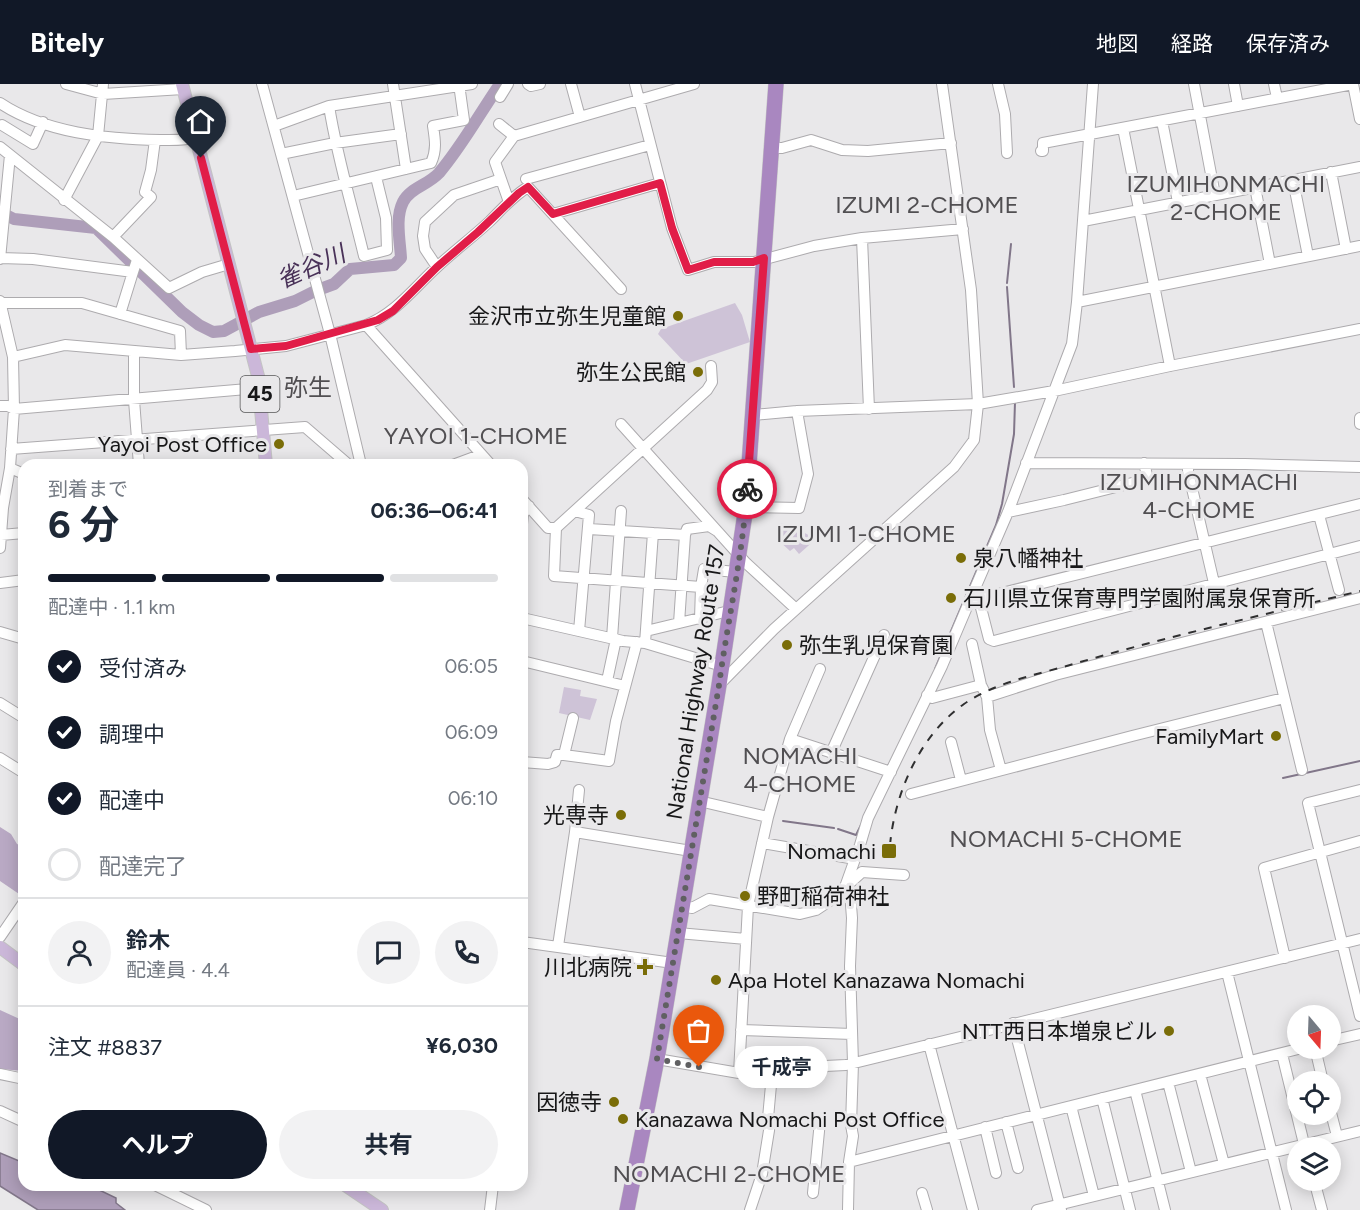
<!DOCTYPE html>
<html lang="ja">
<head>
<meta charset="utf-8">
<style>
	body { margin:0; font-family:Figtree,"Noto Sans JP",sans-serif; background:#f2f2f3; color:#1f2937; height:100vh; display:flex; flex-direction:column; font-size:22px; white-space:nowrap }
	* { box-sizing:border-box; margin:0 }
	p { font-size:20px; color:#747a83 }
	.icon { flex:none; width:33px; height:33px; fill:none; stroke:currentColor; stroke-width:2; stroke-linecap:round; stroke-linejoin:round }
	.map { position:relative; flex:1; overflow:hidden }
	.details { position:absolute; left:18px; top:375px; width:510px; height:732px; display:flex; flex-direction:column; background:#fff; border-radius:18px; box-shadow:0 3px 15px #0003 }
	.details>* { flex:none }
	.needle { width:39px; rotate:161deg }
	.tools { position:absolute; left:1287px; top:921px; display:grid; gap:12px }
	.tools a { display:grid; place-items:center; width:54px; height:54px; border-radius:50%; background:#fff; box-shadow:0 3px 15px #0003; font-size:30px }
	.pin { position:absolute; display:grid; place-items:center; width:51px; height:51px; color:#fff; margin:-62px -26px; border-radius:50% 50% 50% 0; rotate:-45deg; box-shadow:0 0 6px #0007 }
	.pin .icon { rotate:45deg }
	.courier { position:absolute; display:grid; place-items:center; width:60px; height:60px; margin:-30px; border:4px solid #e11d48; border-radius:50%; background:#fff; color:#222; box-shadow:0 2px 8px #0007 }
	.bubble { position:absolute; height:42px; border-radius:21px; background:#fff; box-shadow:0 3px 15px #0003; font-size:20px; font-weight:700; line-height:42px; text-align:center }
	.overview em { font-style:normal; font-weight:700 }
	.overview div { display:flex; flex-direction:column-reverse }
	.overview { display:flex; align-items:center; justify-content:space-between; height:102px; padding:0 30px }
	h1 { font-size:39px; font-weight:700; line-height:45px }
	.bar { display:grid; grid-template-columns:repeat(4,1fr); gap:9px 6px; align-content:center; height:72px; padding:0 30px }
	.bar i { height:8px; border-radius:4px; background:#e0e1e3 }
	.bar .current { background:#111827 }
	.bar p { grid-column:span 4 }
	.line { display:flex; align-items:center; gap:15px; padding:0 30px; border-top:2px solid #e0e1e3 }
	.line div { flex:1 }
	.round { display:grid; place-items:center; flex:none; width:63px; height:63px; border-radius:32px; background:#f2f2f3 }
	ol { padding:0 30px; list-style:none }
	li { display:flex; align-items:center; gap:18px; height:66px }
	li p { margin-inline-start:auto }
	li .icon { padding:6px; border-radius:50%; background:#111827; color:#fff; stroke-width:4 }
	li:last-child { color:#747a83 }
	li i { width:33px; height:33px; border:3px solid #e0e1e3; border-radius:50% }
	.button { display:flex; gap:12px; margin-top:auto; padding:12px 30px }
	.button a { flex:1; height:69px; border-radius:36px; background:#111827; color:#fff; font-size:24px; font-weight:700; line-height:69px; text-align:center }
	.button a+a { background:#f2f2f3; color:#1f2937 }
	header { display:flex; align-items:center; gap:36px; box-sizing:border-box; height:84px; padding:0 30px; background:#111827; color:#fff }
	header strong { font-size:28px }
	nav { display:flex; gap:33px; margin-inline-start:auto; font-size:21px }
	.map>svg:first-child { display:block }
	.green { fill:#cec3d7 }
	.forest { fill:#b9a9c4 }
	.water { fill:#ae9eb9; stroke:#817689; stroke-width:1.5 }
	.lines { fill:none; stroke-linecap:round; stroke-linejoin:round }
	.stream { stroke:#817689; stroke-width:2 }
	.river { stroke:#ae9eb9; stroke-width:12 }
	.minor-casing { stroke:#adabae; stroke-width:12 }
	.major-casing { stroke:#c3c3c3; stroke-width:14 }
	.highway-casing { stroke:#c3c3c3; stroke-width:16 }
	.minor { stroke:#fff; stroke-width:10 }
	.major { stroke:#cbb7d9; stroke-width:12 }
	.highway { stroke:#a987c0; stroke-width:15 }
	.rail { stroke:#2f2f30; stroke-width:2; stroke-dasharray:8 8; stroke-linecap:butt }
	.done { stroke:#606062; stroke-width:6; stroke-dasharray:0 10.8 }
	.route { stroke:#e11d48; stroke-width:8 }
	.poi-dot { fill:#7a6d08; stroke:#e9e8ea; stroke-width:2 }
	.labels { text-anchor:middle; stroke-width:6; stroke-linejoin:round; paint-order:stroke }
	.shield { fill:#e9e8ea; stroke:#565657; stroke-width:1.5 }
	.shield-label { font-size:21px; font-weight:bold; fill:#171718 }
	.poi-label { font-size:22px; fill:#171718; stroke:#e9e8ea; text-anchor:end }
	.street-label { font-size:22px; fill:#171718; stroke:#e9e8ea }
	.neighbourhood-label { font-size:24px; fill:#514f52; stroke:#e9e8ea }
	.water-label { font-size:24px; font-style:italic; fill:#493158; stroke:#e9e8ea }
</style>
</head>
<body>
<header>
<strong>Bitely</strong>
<nav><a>地図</a><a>経路</a><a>保存済み</a></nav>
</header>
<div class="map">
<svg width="1360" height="1126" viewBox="0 0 1360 1126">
	<rect width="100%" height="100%" fill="#e9e8ea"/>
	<path class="green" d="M735 219 742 231 750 258 686 280 658 250 661 245Z
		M780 439 801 442V447L816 455 799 470 794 464 790 467 777 455 776 442H780Z
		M564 603 581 606 580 612 597 615 590 636 559 629Z"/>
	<path class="forest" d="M0 743 11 750 17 760 24 763V809L22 812 0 797Z
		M0 926 24 937 22 948 24 950V987L0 985Z"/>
	<path class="water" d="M0 1069 24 1079V1101H74L80 1103 89 1101 116 1114V1119L125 1126H38L0 1102Z"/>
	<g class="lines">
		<path class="stream" d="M1007 199 1011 160
			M1007 203 1014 303
			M935 585 996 441 1002 420 1014 350 1015 318
			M1283 694 1360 677
			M783 737 834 744
			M838 745 856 751 861 741"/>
		<path class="river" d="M0 128 14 135 96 144 182 228 199 241 213 248 224 247 259 228 295 217 315 207 334 200 350 185 394 181 401 174C400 156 395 134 403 118 410 104 428 101 439 89 462 62 480 29 500 0"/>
		<defs>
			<path id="minor" d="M66 0 103 10 183 5
				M262 0 330 250 361 381
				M393 0 406 85
				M528 0 531 2 540 0
				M571 0 580 33
				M635 0 672 144 688 186 714 178H754L814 162 862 154 963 145
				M998 0 1005 30 1007 69
				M1194 0 1215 111
				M1234 0 1238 22
				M1274 0 1277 14
				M1353 0 1360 35
				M500 13 508 0
				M0 19C45 49 107 55 160 56 172 56 184 57 196 53
				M329 22C337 73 352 122 364 172L387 166 386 134 376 93
				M1162 37 1178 118
				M499 40 514 52
				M2 41 33 60 43 38
				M274 42 329 22 472 0
				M1123 44 1170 282
				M0 63 113 153 169 204 202 188 229 180
				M772 64H782L811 56 842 66 868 67 951 59
				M1041 67H1043V59L1353 0
				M281 70 335 59 401 50
				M1331 88 1346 165
				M526 95 650 61
				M1293 96 1308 172
				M1255 103 1270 180
				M293 112 431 79C437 66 435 55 433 42L464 36 459 0
				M64 116 98 52 103 0
				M509 118 495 78 514 52 694 0
				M553 130 660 99
				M1083 137 1360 83
				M113 153 151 113 145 108 151 86 155 56
				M862 154 869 325
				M0 174 33 175 133 188 137 176
				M0 175 10 71
				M437 183 425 165 423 152 425 138 454 111 501 95
				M0 217 13 273 14 325 10 384 3 424 0 464
				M1077 218 1360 162
				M1 219H82L180 247 181 271
				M120 230 133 188
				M366 241 491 381
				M134 268V316L139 381
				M13 273 65 261 181 271 235 267 286 262 366 241C396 229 414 204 437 183 454 167 473 153 490 137 502 125 513 112 528 103L621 205
				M711 282 712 298 707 306 556 444 554 492 701 503 704 485 736 488
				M0 322H8L14 325 259 304
				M753 331 797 327 978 320 1054 307 1170 282 1360 245
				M1360 334V340
				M621 340 746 479 796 525
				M11 365 305 343 349 381
				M1026 379 1245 380 1360 383
				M453 381 480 371
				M1188 381V387L1217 512
				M10 384 24 390
				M522 415 548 444H556
				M746 423 799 424 808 390 797 327
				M575 427 589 431 579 547
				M1008 428 1064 416 1148 395 1144 379
				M1319 431 1339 506
				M522 440 523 430 529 422
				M589 445 685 451 687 445 709 442 717 447
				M1 451 24 449
				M0 499 24 496
				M974 516 1360 420
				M979 516 989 555 994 557 1360 462
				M522 534 623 557 645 559 722 582
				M700 535 701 503
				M1266 538 1302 686
				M679 539 685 451
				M646 547 729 527
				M0 548 24 555
				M612 554 621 427
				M645 559 653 449
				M972 560 981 601
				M522 577 625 602
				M607 597 616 555
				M719 601 774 545 954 383 974 356 978 320 971 206 942 0
				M927 611 932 614 981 601 987 613 1055 591 1360 514
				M987 613 990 646 1001 686
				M0 619 24 634
				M790 655 891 688
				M951 658 961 696
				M831 669 884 551
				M564 671 573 634
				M0 674 24 689
				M522 678 548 680 555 678 557 671H564L609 677 616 637 637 558
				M1360 706 1308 719 1360 932
				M911 710 1132 652 1284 614
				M699 717 768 733
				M575 748 691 767
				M762 759 855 775
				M845 803 860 761 868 734 942 582 970 516 1008 428 1072 260 1077 218 1093 0
				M845 803 850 808 852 834 850 882 853 979 851 1041 853 1052 849 1078 848 1126
				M683 822 692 824 709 815 800 830 816 826 831 816 862 788 904 791
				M678 849 746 855
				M0 853 24 818
				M522 858 673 879
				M558 862 575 748 579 706
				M1285 874 1264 784 1360 757
				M1227 888 1286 1126
				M1013 939 1061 1126
				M741 946 852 950
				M1330 957 1360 950
				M929 960 973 1126
				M1315 964 1323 998
				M1282 970 1305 1064
				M657 975 739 989 816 992 825 982 846 981 1360 855
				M739 989 748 822 768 733 790 655 820 585
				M0 990 24 995
				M1200 990 1224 1080
				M1168 998 1191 1088
				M1135 1006 1165 1126
				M1102 1014 1130 1126
				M1071 1022 1094 1112
				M1330 1025 1337 1052
				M0 1027 24 1038
				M768 1034 772 990
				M1006 1038 1018 1084
				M985 1043 996 1089
				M849 1078 1302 964
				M1314 1096 1322 1126
				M155 1101 206 1126
				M813 1109 820 1037
				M922 1109 927 1126
				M490 1126 493 1101
				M750 1126 762 1090 771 1034
				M1037 1126 1360 1047"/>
			<path id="major" d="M182 0 258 292 266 381
				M0 863 24 881
				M345 1101 382 1126"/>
			<path id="highway" d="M627 1126 657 975 719 601 746 423 776 0"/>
		</defs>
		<use href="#minor" class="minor-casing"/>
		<use href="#major" class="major-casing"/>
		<use href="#highway" class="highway-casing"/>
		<use href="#minor" class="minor"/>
		<use href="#major" class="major"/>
		<use href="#highway" class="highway"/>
		<path class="rail" d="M890 761C895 708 920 651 964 620 994 599 1035 591 1070 581 1166 553 1263 531 1360 507"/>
	</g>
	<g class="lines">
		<path class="done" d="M699 983 657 975 719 601C728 535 743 470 747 405"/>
		<path class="route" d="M201 74 251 265 286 262 378 236 393 227 437 183 478 148 519 109 528 103 553 130 660 99 672 144 688 186 714 178H753L764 174 747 405"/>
	</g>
	<g class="poi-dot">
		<circle cx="678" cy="232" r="6"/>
		<circle cx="698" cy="288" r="6"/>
		<circle cx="279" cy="360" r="6"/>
		<circle cx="961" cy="474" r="6"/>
		<circle cx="951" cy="514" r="6"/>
		<circle cx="787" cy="561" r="6"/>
		<circle cx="1276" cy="652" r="6"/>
		<circle cx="621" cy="731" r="6"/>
		<rect x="881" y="759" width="16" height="16" rx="3"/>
		<circle cx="745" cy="812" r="6"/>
		<path d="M642 874h6v6h6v6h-6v6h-6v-6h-6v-6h6z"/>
		<circle cx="716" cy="896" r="6"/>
		<circle cx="1169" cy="947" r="6"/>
		<circle cx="614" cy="1018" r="6"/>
		<circle cx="623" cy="1035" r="6"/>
	</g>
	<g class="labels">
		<rect class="shield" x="240.5" y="292" width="39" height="36" rx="4.5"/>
		<g class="shield-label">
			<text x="260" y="317">45</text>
		</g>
		<g class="poi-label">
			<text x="666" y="240">金沢市立弥生児童館</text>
			<text x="686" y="296">弥生公民館</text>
			<text x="267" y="368">Yayoi Post Office</text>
			<text x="973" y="482" text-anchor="start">泉八幡神社</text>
			<text x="963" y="522" text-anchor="start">石川県立保育専門学園附属泉保育所</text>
			<text x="799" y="569" text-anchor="start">弥生乳児保育園</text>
			<text x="1264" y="660">FamilyMart</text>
			<text x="609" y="739">光専寺</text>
			<text x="876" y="775">Nomachi</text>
			<text x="757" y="820" text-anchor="start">野町稲荷神社</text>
			<text x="632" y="891">川北病院</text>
			<text x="728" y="904" text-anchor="start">Apa Hotel Kanazawa Nomachi</text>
			<text x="1157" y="955">NTT西日本増泉ビル</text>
			<text x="602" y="1026">因徳寺</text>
			<text x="635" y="1043" text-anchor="start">Kanazawa Nomachi Post Office</text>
		</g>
		<g class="street-label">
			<text transform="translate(695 598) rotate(-81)" y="8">National Highway Route 157</text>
		</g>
		<g class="neighbourhood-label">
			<text x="1226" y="108">IZUMIHONMACHI<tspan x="1226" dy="28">2-CHOME</tspan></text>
			<text x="927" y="129">IZUMI 2-CHOME</text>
			<text x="308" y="312">弥生</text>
			<text x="476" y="360">YAYOI 1-CHOME</text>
			<text x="1199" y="406">IZUMIHONMACHI<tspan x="1199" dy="28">4-CHOME</tspan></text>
			<text x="866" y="458">IZUMI 1-CHOME</text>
			<text x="800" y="680">NOMACHI<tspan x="800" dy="28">4-CHOME</tspan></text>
			<text x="1066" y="763">NOMACHI 5-CHOME</text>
			<text x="729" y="1098">NOMACHI 2-CHOME</text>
		</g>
		<g class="water-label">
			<text transform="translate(311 183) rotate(-24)" y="8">雀谷川</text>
		</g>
	</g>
</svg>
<div class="tools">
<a><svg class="needle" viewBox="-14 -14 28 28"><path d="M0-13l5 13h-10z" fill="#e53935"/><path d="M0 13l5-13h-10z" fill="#747a83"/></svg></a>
<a><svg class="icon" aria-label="locate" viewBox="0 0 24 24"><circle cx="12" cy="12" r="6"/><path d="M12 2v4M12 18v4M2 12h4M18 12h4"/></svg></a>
<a><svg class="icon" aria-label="layers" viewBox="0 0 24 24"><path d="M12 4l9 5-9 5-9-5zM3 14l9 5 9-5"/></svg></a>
</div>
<div class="pin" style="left:699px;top:983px;background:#ea580c"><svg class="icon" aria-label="bag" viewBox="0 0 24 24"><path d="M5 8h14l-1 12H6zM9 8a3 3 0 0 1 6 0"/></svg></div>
<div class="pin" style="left:201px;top:74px;background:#1f2937"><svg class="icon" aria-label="home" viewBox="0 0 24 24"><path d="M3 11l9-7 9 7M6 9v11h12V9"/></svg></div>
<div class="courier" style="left:747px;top:405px"><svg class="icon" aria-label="bike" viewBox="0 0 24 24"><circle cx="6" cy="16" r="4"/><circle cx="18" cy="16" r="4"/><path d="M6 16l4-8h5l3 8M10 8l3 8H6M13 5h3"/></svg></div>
<div class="bubble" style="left:735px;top:962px;width:93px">千成亭</div>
<section class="details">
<div class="overview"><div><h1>6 分</h1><p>到着まで</p></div><em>06:36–06:41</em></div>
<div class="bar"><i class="current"></i><i class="current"></i><i class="current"></i><i></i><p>配達中 · 1.1 km</p></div>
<ol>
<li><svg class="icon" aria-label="check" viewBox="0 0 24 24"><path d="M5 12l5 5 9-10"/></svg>受付済み<p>06:05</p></li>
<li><svg class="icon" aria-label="check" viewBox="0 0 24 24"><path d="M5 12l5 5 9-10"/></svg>調理中<p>06:09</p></li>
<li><svg class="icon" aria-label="check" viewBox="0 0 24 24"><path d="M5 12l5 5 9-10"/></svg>配達中<p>06:10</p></li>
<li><i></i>配達完了</li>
</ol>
<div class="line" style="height:108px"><a class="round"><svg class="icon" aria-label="person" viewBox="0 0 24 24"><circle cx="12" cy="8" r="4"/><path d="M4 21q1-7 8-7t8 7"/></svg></a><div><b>鈴木</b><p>配達員 · 4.4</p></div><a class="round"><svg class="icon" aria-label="chat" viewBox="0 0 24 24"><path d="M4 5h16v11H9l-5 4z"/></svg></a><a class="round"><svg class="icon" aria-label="phone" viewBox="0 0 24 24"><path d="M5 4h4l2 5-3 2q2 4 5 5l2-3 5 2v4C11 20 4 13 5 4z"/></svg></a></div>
<div class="line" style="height:78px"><div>注文 #8837</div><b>¥6,030</b></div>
<div class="button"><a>ヘルプ</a><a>共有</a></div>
</section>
</div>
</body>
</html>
